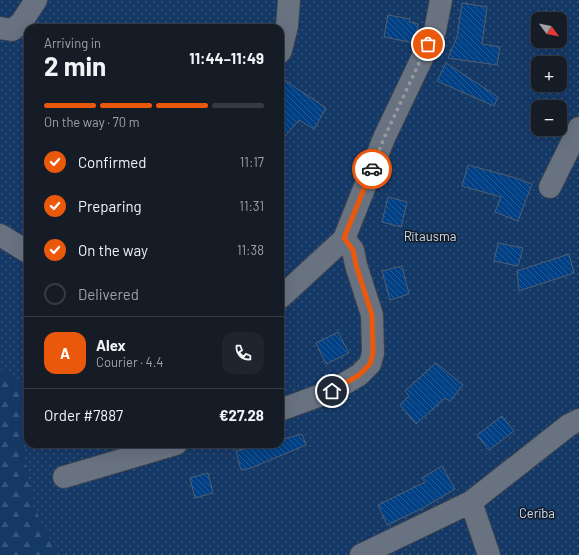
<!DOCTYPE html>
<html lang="en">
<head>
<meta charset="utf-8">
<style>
	body { margin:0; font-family:Barlow,sans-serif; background:#1f252e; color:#f1f3f6; height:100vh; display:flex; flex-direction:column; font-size:15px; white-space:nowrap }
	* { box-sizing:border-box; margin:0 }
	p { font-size:13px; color:#9ea1a7 }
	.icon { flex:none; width:22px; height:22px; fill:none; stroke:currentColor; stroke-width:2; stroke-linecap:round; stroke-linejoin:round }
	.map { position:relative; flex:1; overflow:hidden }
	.sheet { position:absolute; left:24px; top:24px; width:260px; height:424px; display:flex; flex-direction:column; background:#161c26; border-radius:12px; box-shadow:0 4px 16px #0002,0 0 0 1px #353a43 }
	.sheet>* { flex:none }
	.needle { width:26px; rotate:122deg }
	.tools { position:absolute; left:531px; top:12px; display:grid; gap:8px }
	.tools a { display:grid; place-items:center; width:36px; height:36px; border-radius:8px; background:#161c26; box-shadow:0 4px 16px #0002,0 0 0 1px #353a43; font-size:20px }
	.pin { position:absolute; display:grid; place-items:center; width:34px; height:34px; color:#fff; margin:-17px; border:2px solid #fff; border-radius:50%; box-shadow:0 1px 4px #0007 }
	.courier { position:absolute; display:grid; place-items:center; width:40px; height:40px; margin:-20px; border:3px solid #ea580c; border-radius:50%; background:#fff; color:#222; box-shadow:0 1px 5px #0007 }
	.overview em { font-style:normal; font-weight:700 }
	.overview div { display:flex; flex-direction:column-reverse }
	.overview { display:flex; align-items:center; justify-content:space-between; height:68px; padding:0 20px }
	h1 { font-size:26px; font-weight:700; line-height:30px }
	.bar { display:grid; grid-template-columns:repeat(4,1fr); gap:6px 4px; align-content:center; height:48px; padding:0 20px }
	.bar i { height:5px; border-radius:3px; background:#353a43 }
	.bar .active { background:#ea580c }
	.bar p { grid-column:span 4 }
	.line { display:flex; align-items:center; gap:10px; padding:0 20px; border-top:1px solid #353a43 }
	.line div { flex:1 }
	.round { display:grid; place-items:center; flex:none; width:42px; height:42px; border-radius:12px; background:#1f252e }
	ol { padding:0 20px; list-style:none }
	li { display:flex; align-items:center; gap:12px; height:44px }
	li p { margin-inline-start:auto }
	li .icon { padding:4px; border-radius:50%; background:#ea580c; color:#fff; stroke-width:4 }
	li:last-child { color:#9ea1a7 }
	li i { width:22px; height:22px; border:2px solid #353a43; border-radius:50% }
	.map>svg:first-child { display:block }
	.green { fill:url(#green-dots); fill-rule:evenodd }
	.forest { fill:url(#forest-firs) }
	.building { fill:url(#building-back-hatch); stroke:#545e6c }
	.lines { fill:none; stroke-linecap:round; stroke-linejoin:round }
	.minor-casing { stroke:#3c424d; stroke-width:24 }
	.minor { stroke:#687281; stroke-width:22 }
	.done { stroke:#9299a3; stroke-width:4; stroke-dasharray:0 7.2 }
	.route { stroke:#ea580c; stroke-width:5 }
	.labels { text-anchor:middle; stroke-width:3; stroke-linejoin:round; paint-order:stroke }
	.park-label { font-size:13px; fill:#d0dff3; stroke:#131c28 }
</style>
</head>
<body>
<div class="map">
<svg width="579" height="555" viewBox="0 0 579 555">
	<defs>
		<pattern id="green-dots" width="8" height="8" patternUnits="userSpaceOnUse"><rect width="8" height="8" fill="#153966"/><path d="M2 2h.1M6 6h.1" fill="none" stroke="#36557c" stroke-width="1.8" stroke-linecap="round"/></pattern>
		<pattern id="forest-firs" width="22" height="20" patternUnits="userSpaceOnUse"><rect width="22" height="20" fill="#153966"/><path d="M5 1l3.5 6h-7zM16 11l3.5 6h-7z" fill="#36557c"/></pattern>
		<pattern id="building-back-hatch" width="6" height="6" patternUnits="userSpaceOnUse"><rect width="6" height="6" fill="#014084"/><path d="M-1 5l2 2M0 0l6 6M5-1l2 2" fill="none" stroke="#255b95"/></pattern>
	</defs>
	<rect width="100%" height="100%" fill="#1d2632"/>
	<path class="green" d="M0 0H579V555H0ZM538 19H560V41H538ZM28 28H280V444H28ZM538 63H560V85H538ZM538 107H560V129H538Z"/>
	<path class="forest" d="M0 369 28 385V437L23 453 32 503 58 555H0Z"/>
	<path class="building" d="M462 3 487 7 482 44 500 47 497 65 448 58 457 37Z
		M388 15 410 19 409 22 418 24 415 43 384 37Z
		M446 63 498 97 494 106 437 81Z
		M280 77 326 108 314 129 299 120 280 142Z
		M468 165 516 178 532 184 518 221 495 212 501 197 462 186Z
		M388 197 407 202 401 227 382 222Z
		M498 243 523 248 518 266 494 261Z
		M569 254 574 273 519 291 517 271Z
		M402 266 409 294 390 300 382 271Z
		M338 332 349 353 326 364 316 343Z
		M436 363 463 385 450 401 445 398 416 424 400 405 409 396 405 391Z
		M502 416 514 431 489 450 477 435Z
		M302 434 306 445 251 468 241 470 236 451 264 444H280V440Z
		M442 466 455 489 423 508 387 525 378 505 425 482 422 478Z
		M208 473 213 493 195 498 190 478Z"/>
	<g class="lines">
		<defs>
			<path id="minor" d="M0 28 12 30 21 23 36 0
				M280 52 281 50 287 26 289 0
				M550 187 579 128
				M0 235 28 252
				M280 298 344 239 384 138 435 31 441 0
				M280 410 332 391 359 375 370 364 373 353 372 315 356 265 353 250 344 239
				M64 477 176 444
				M471 502 489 555
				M361 555 471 502 569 425 579 420"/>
		</defs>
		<use href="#minor" class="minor-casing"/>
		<use href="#minor" class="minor"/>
	</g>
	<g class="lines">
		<path class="done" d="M372 169 384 138 428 44"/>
		<path class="route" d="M332 391 359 375 370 364 373 353 372 315 356 265 353 250 344 238 372 169"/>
	</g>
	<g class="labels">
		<g class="park-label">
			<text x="430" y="241">Rītausma</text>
			<text x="537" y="518">Cerība</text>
		</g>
	</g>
</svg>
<div class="tools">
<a><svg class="needle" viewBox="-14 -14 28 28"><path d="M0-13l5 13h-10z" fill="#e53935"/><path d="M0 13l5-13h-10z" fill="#9ea1a7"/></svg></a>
<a>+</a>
<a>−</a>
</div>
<div class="pin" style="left:428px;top:44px;background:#ea580c"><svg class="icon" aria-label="bag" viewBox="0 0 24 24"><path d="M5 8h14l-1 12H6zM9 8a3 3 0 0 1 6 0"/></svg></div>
<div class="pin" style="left:332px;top:391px;background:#1f2937"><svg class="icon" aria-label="home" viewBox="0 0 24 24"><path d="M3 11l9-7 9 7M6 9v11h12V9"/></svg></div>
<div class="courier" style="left:372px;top:169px"><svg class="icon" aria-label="car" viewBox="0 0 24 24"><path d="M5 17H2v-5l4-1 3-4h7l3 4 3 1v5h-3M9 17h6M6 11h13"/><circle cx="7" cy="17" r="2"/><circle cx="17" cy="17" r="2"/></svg></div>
<section class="sheet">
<div class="overview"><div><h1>2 min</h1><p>Arriving in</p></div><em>11:44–11:49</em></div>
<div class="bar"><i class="active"></i><i class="active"></i><i class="active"></i><i></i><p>On the way · 70 m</p></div>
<ol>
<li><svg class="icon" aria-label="check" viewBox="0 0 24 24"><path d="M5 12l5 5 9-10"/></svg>Confirmed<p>11:17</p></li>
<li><svg class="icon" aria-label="check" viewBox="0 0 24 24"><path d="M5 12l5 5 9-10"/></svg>Preparing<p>11:31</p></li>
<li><svg class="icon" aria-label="check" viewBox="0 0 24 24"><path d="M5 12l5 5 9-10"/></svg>On the way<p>11:38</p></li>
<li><i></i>Delivered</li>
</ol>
<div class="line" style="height:72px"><b class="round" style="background:#ea580c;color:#fff">A</b><div><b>Alex</b><p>Courier · 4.4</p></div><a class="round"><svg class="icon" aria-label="phone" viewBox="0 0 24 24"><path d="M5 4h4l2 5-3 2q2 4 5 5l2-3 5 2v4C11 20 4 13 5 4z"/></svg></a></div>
<div class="line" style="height:52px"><div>Order #7887</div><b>€27.28</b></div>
</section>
</div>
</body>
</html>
